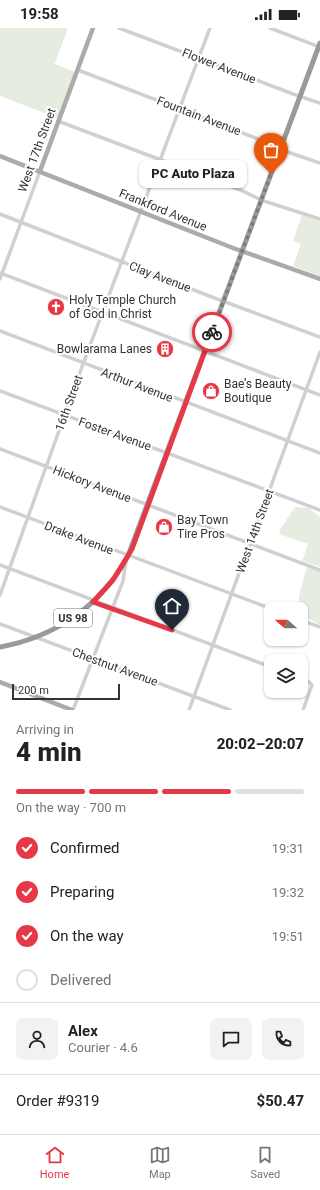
<!DOCTYPE html>
<html lang="en">
<head>
<meta charset="utf-8">
<style>
	body { margin:0; font-family:Roboto,sans-serif; background:#f2f2f2; color:#222; height:100vh; display:flex; flex-direction:column; font-size:15px; white-space:nowrap }
	* { box-sizing:border-box; margin:0 }
	p { font-size:13px; color:#767676 }
	.icon { flex:none; width:22px; height:22px; fill:none; stroke:currentColor; stroke-width:2; stroke-linecap:round; stroke-linejoin:round }
	.map { position:relative; height:682px; overflow:hidden }
	.panel { display:flex; flex-direction:column; background:#fff; flex:1 }
	.panel>* { flex:none }
	.needle { width:26px; rotate:290deg }
	.fabs { position:absolute; left:264px; top:574px; display:grid; gap:8px }
	.fabs a { display:grid; place-items:center; width:44px; height:44px; border-radius:8px; background:#fff; box-shadow:0 1px 3px #0004; font-size:20px }
	.scale { position:absolute; left:12px; bottom:10px; width:108px; box-sizing:border-box; padding-left:4px; border:2px solid #333; border-top:0; font-size:11px; line-height:14px; white-space:nowrap; color:#333; -webkit-text-stroke:3px #fff; paint-order:stroke }
	.pin { position:absolute; display:grid; place-items:center; width:34px; height:34px; color:#fff; margin:-41px -17px; border-radius:50% 50% 50% 0; rotate:-45deg; box-shadow:0 0 4px #0007 }
	.pin .icon { rotate:45deg }
	.courier { position:absolute; display:grid; place-items:center; width:40px; height:40px; margin:-20px; border:3px solid #e63946; border-radius:50%; background:#fff; color:#222; box-shadow:0 1px 5px #0007 }
	.bubble { position:absolute; height:28px; border-radius:8px; background:#fff; box-shadow:0 1px 3px #0004; font-size:13px; font-weight:800; line-height:28px; text-align:center }
	.headline em { font-style:normal; font-weight:800 }
	.headline div { display:flex; flex-direction:column-reverse }
	.headline { display:flex; align-items:center; justify-content:space-between; height:68px; padding:0 16px }
	h1 { font-size:26px; font-weight:800; line-height:30px }
	.bar { display:grid; grid-template-columns:repeat(4,1fr); gap:6px 4px; align-content:center; height:48px; padding:0 16px }
	.bar i { height:5px; border-radius:3px; background:#e0e0e0 }
	.bar .selected { background:#e63946 }
	.bar p { grid-column:span 4 }
	.line { display:flex; align-items:center; gap:10px; padding:0 16px; border-top:1px solid #e0e0e0 }
	.line div { flex:1 }
	.round { display:grid; place-items:center; flex:none; width:42px; height:42px; border-radius:8px; background:#f2f2f2 }
	ol { padding:0 16px; list-style:none }
	li { display:flex; align-items:center; gap:12px; height:44px }
	li p { margin-inline-start:auto }
	li .icon { padding:4px; border-radius:50%; background:#e63946; color:#fff; stroke-width:4 }
	li:last-child { color:#767676 }
	li i { width:22px; height:22px; border:2px solid #e0e0e0; border-radius:50% }
	.status { display:flex; justify-content:space-between; align-items:center; height:28px; padding:0 20px; background:#fff; direction:ltr }
	.status svg { height:11px; fill:currentColor }
	.tabs { display:flex; justify-content:space-around; align-items:center; height:56px; border-top:1px solid #e0e0e0; background:#fff; font-size:11px; color:#767676 }
	.tabs a { display:grid; justify-items:center; gap:2px }
	.tabs .selected { color:#e63946 }
	.map>svg:first-child { display:block }
	.green { fill:#e6ecdf }
	.lines { fill:none; stroke-linecap:round; stroke-linejoin:round }
	.minor { stroke:#d0d0d0; stroke-width:3.5 }
	.major { stroke:#ababab; stroke-width:4.5 }
	.highway { stroke:#9a9a9a; stroke-width:5 }
	.done { stroke:#7a7a7a; stroke-width:4; stroke-dasharray:0 7.2 }
	.route { stroke:#e63946; stroke-width:5 }
	.labels { text-anchor:middle; stroke-width:4; stroke-linejoin:round; paint-order:stroke }
	.shield { fill:#fff; stroke:#707070; stroke-width:1 }
	.shield-label { font-size:11px; font-weight:bold; fill:#333 }
	.street-label { font-size:12px; fill:#333; stroke:#fff }
	.poi-label { font-size:12px; fill:#333; stroke:#fff; text-anchor:start }
</style>
</head>
<body>
<div class="status"><b>19:58</b><svg viewBox="0 0 49 12"><path d="M0 12V9h3v3zM5 12V6h3v6zM10 12V3h3v9zM15 12V0h3v12zM26 1h20v11H26zM47 4h2v5h-2z"/></svg></div>
<div class="map">
<svg width="320" height="682" viewBox="0 0 320 682">
	<rect width="100%" height="100%" fill="#fff"/>
	<path class="green" d="M0 0H68L55 35H53L75 44 58 90 0 68Z
		M302 187 320 193V248L293 238 301 216 293 213Z
		M295 479 309 480 320 489V539L302 533 308 516 279 506 281 500Z
		M307 538 320 543V597L301 586V581H299V568Z"/>
	<g class="lines">
		<path class="minor" d="M119 0 293 66 320 75
			M270 0 320 19
			M78 42 258 111 273 119 320 135
			M58 93 243 163 261 172 320 191
			M0 186 217 271 320 309
			M0 245 320 367
			M0 251 40 143
			M0 303 320 425
			M0 363 320 482
			M0 421 320 542
			M0 479 272 581
			M0 537 271 639
			M0 567 83 336 210 0
			M301 592 320 599
			M0 596 230 682
			M301 650 308 653 312 657 303 682
			M73 682 123 553 126 533
			M189 682 320 324"/>
		<path class="major" d="M0 128 233 220 320 251
			M40 143 93 0
			M0 654 72 682"/>
		<path class="highway" d="M0 619C55 609 101 578 128 528L320 15"/>
	</g>
	<g class="lines">
		<path class="done" d="M212 304 271 146"/>
		<path class="route" d="M172 602 93 574 113 552 132 521 212 304"/>
	</g>
	<defs>
		<symbol id="church-disc" viewBox="-11 -11 22 22"><circle r="9.5" fill="#e63946" stroke="#fff"/><path d="M-1.2-6h2.4v3.5h3.3v2.4h-3.3V6h-2.4V-.1h-3.3v-2.4h3.3Z" fill="#fff"/></symbol>
		<symbol id="building-disc" viewBox="-11 -11 22 22"><circle r="9.5" fill="#e63946" stroke="#fff"/><path d="M-4-6H4V6H1V3H-1V6H-4ZM-2.5-4.3h1.7v1.8h-1.7ZM.8-4.3h1.7v1.8H.8ZM-2.5-1h1.7V.8h-1.7ZM.8-1h1.7V.8H.8Z" fill="#fff"/></symbol>
		<symbol id="shop-disc" viewBox="-11 -11 22 22"><circle r="9.5" fill="#e63946" stroke="#fff"/><path d="M-5-2.5h2.3a2.7 3.5 0 0 1 5.4 0H5L5.5 6h-11ZM-1.5-2.5h3a1.5 2.3 0 0 0-3 0Z" fill="#fff"/></symbol>
	</defs>
	<g fill-rule="evenodd">
		<use href="#church-disc" x="46" y="269" width="20" height="20"/>
		<use href="#building-disc" x="155" y="311" width="20" height="20"/>
		<use href="#shop-disc" x="201" y="353" width="20" height="20"/>
		<use href="#shop-disc" x="154" y="489" width="20" height="20"/>
	</g>
	<g class="labels">
		<rect class="shield" x="54" y="581" width="38" height="18" rx="3"/>
		<g class="shield-label">
			<text x="73" y="594">US 98</text>
		</g>
		<g class="street-label">
			<text transform="translate(219 38) rotate(21)" y="4">Flower Avenue</text>
			<text transform="translate(199 88) rotate(21)" y="4">Fountain Avenue</text>
			<text transform="translate(37 122) rotate(-70)" y="4">West 17th Street</text>
			<text transform="translate(163 182) rotate(22)" y="4">Frankford Avenue</text>
			<text transform="translate(160 249) rotate(21)" y="4">Clay Avenue</text>
			<text transform="translate(137 357) rotate(21)" y="4">Arthur Avenue</text>
			<text transform="translate(69 375) rotate(-70)" y="4">16th Street</text>
			<text transform="translate(115 406) rotate(20)" y="4">Foster Avenue</text>
			<text transform="translate(92 456) rotate(21)" y="4">Hickory Avenue</text>
			<text transform="translate(255 503) rotate(-70)" y="4">West 14th Street</text>
			<text transform="translate(79 510) rotate(21)" y="4">Drake Avenue</text>
			<text transform="translate(115 639) rotate(20)" y="4">Chestnut Avenue</text>
		</g>
		<g class="poi-label">
			<text x="69" y="276">Holy Temple Church<tspan x="69" dy="14">of God in Christ</tspan></text>
			<text x="152" y="325" text-anchor="end">Bowlarama Lanes</text>
			<text x="224" y="360">Bae’s Beauty<tspan x="224" dy="14">Boutique</tspan></text>
			<text x="177" y="496">Bay Town<tspan x="177" dy="14">Tire Pros</tspan></text>
		</g>
	</g>
</svg>
<div class="fabs">
<a><svg class="needle" viewBox="-14 -14 28 28"><path d="M0-13l5 13h-10z" fill="#e53935"/><path d="M0 13l5-13h-10z" fill="#767676"/></svg></a>
<a><svg class="icon" aria-label="layers" viewBox="0 0 24 24"><path d="M12 4l9 5-9 5-9-5zM3 14l9 5 9-5"/></svg></a>
</div>
<div class="scale">200 m</div>
<div class="pin" style="left:271px;top:146px;background:#ea580c"><svg class="icon" aria-label="bag" viewBox="0 0 24 24"><path d="M5 8h14l-1 12H6zM9 8a3 3 0 0 1 6 0"/></svg></div>
<div class="pin" style="left:172px;top:602px;background:#1f2937"><svg class="icon" aria-label="home" viewBox="0 0 24 24"><path d="M3 11l9-7 9 7M6 9v11h12V9"/></svg></div>
<div class="courier" style="left:212px;top:304px"><svg class="icon" aria-label="bike" viewBox="0 0 24 24"><circle cx="6" cy="16" r="4"/><circle cx="18" cy="16" r="4"/><path d="M6 16l4-8h5l3 8M10 8l3 8H6M13 5h3"/></svg></div>
<div class="bubble" style="left:139px;top:132px;width:108px">PC Auto Plaza</div>
</div>
<section class="panel">
<div class="headline"><div><h1>4 min</h1><p>Arriving in</p></div><em>20:02–20:07</em></div>
<div class="bar"><i class="selected"></i><i class="selected"></i><i class="selected"></i><i></i><p>On the way · 700 m</p></div>
<ol>
<li><svg class="icon" aria-label="check" viewBox="0 0 24 24"><path d="M5 12l5 5 9-10"/></svg>Confirmed<p>19:31</p></li>
<li><svg class="icon" aria-label="check" viewBox="0 0 24 24"><path d="M5 12l5 5 9-10"/></svg>Preparing<p>19:32</p></li>
<li><svg class="icon" aria-label="check" viewBox="0 0 24 24"><path d="M5 12l5 5 9-10"/></svg>On the way<p>19:51</p></li>
<li><i></i>Delivered</li>
</ol>
<div class="line" style="height:72px"><a class="round"><svg class="icon" aria-label="person" viewBox="0 0 24 24"><circle cx="12" cy="8" r="4"/><path d="M4 21q1-7 8-7t8 7"/></svg></a><div><b>Alex</b><p>Courier · 4.6</p></div><a class="round"><svg class="icon" aria-label="chat" viewBox="0 0 24 24"><path d="M4 5h16v11H9l-5 4z"/></svg></a><a class="round"><svg class="icon" aria-label="phone" viewBox="0 0 24 24"><path d="M5 4h4l2 5-3 2q2 4 5 5l2-3 5 2v4C11 20 4 13 5 4z"/></svg></a></div>
<div class="line" style="height:52px"><div>Order #9319</div><b>$50.47</b></div>
</section>
<nav class="tabs">
<a class="selected"><svg class="icon" aria-label="home" viewBox="0 0 24 24"><path d="M3 11l9-7 9 7M6 9v11h12V9"/></svg>Home</a>
<a><svg class="icon" aria-label="map" viewBox="0 0 24 24"><path d="M3 6l6-2 6 2 6-2v14l-6 2-6-2-6 2zM9 4v14M15 6v14"/></svg>Map</a>
<a><svg class="icon" aria-label="saved" viewBox="0 0 24 24"><path d="M7 4h10v16l-5-4-5 4z"/></svg>Saved</a>
</nav>
</body>
</html>
